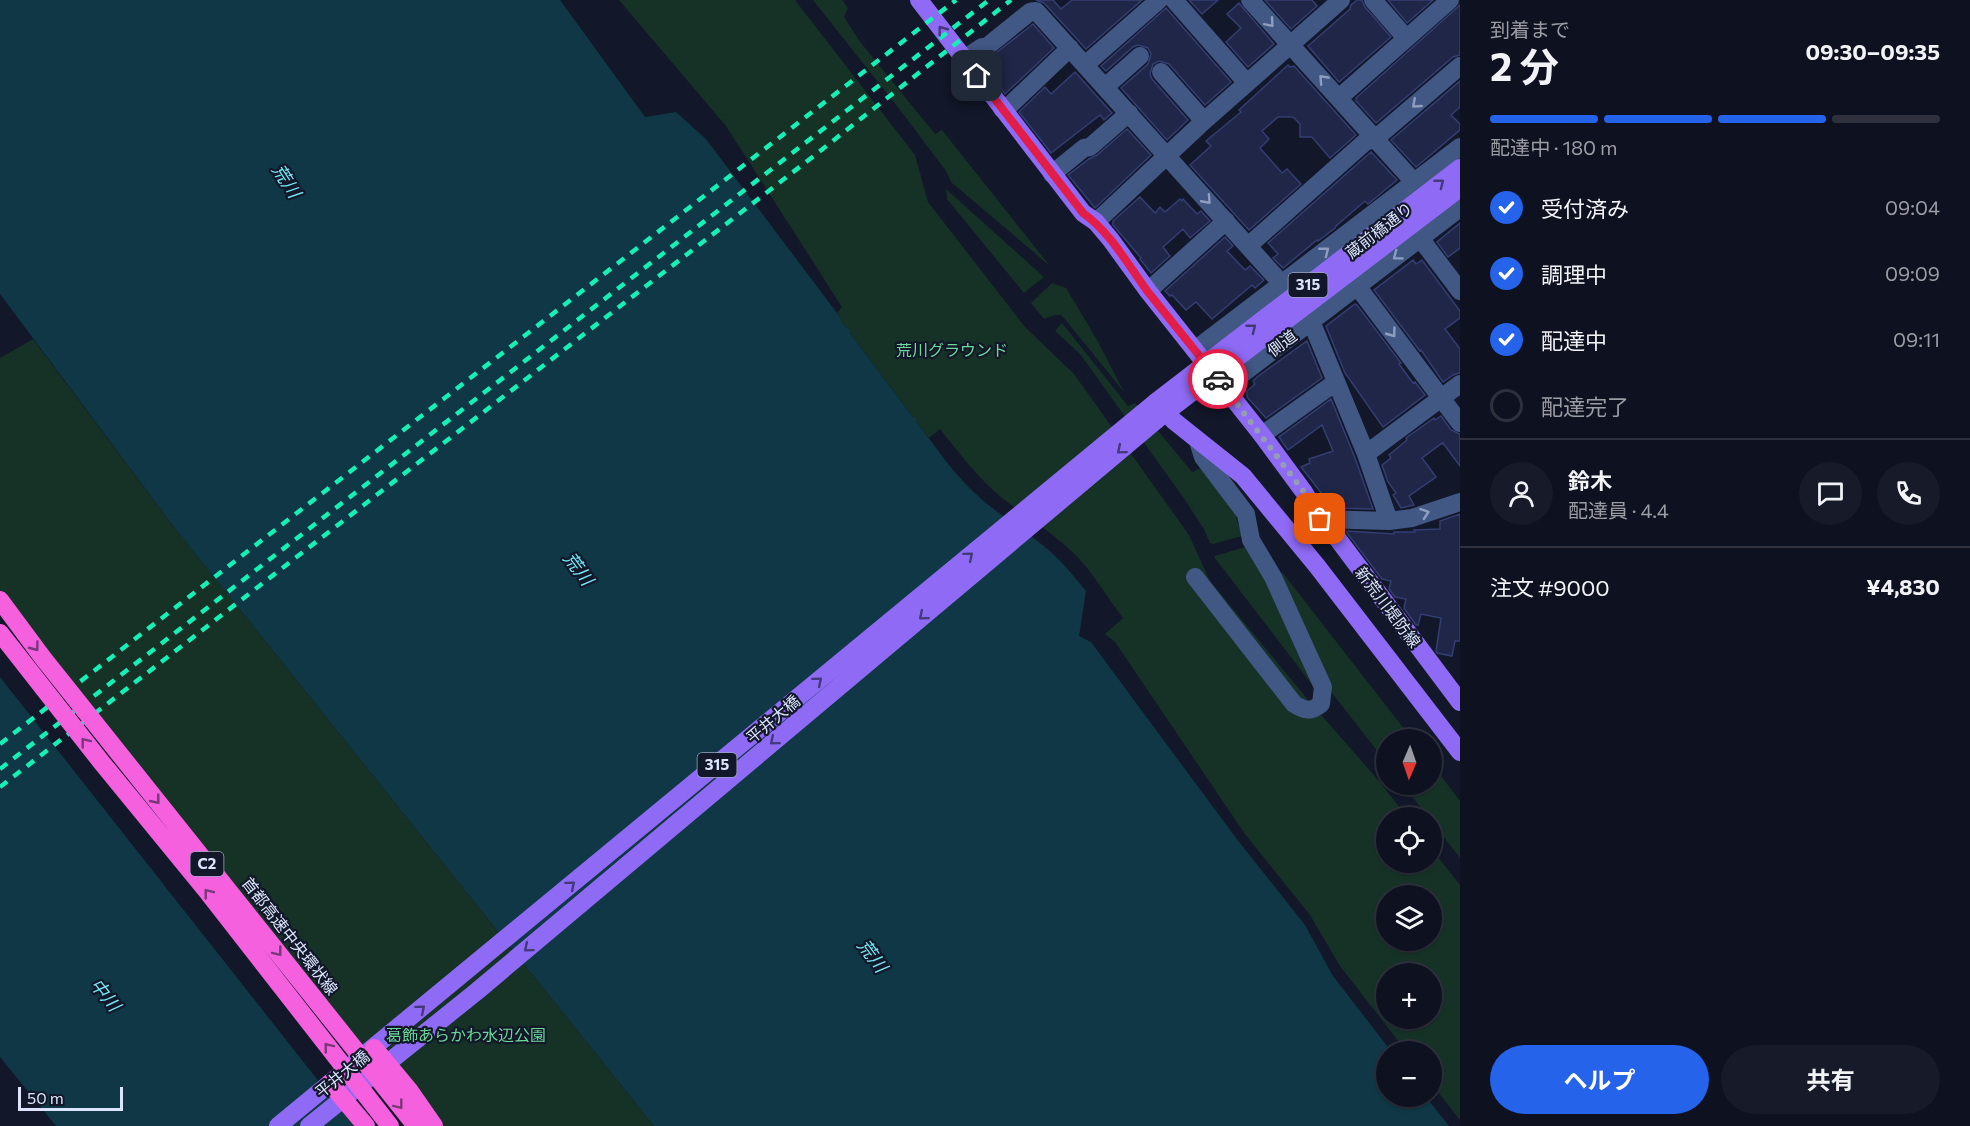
<!DOCTYPE html>
<html lang="ja">
<head>
<meta charset="utf-8">
<style>
	body { margin:0; font-family:Commissioner,"Noto Sans JP",sans-serif; background:#171a28; color:#f1f3f6; height:100vh; display:flex; flex-direction:column; font-size:22px; white-space:nowrap }
	* { box-sizing:border-box; margin:0 }
	p { font-size:20px; color:#9b9da4 }
	.icon { flex:none; width:33px; height:33px; fill:none; stroke:currentColor; stroke-width:2; stroke-linecap:round; stroke-linejoin:round }
	.map { position:relative; flex:1; overflow:hidden }
	.details { display:flex; flex-direction:column; background:#0e111f; width:510px }
	.details>* { flex:none }
	.needle { width:39px; rotate:182deg }
	.buttons { position:absolute; left:1376px; top:729px; display:grid; gap:12px }
	.buttons a { display:grid; place-items:center; width:66px; height:66px; border-radius:50%; background:#0e111f; box-shadow:0 2px 4px #0004,0 0 0 2px #2e313d; font-size:30px }
	.scale { position:absolute; left:18px; bottom:15px; width:105px; box-sizing:border-box; padding-left:6px; border:3px solid #dce5fd; border-top:0; font-size:16px; line-height:21px; white-space:nowrap; color:#dce5fd; -webkit-text-stroke:4px #121729; paint-order:stroke }
	.pin { position:absolute; display:grid; place-items:center; width:51px; height:51px; color:#fff; margin:-26px; border-radius:12px; box-shadow:0 3px 9px #0006 }
	.courier { position:absolute; display:grid; place-items:center; width:60px; height:60px; margin:-30px; border:4px solid #e11d48; border-radius:50%; background:#fff; color:#222; box-shadow:0 2px 8px #0007 }
	.summary em { font-style:normal; font-weight:700 }
	.summary div { display:flex; flex-direction:column-reverse }
	.summary { display:flex; align-items:center; justify-content:space-between; height:102px; padding:0 30px }
	h1 { font-size:39px; font-weight:700; line-height:45px }
	.bar { display:grid; grid-template-columns:repeat(4,1fr); gap:9px 6px; align-content:center; height:72px; padding:0 30px }
	.bar i { height:8px; border-radius:4px; background:#2e313d }
	.bar .selected { background:#2563eb }
	.bar p { grid-column:span 4 }
	.line { display:flex; align-items:center; gap:15px; padding:0 30px; border-top:2px solid #2e313d }
	.line div { flex:1 }
	.round { display:grid; place-items:center; flex:none; width:63px; height:63px; border-radius:32px; background:#171a28 }
	ol { padding:0 30px; list-style:none }
	li { display:flex; align-items:center; gap:18px; height:66px }
	li p { margin-inline-start:auto }
	li .icon { padding:6px; border-radius:50%; background:#2563eb; color:#fff; stroke-width:4 }
	li:last-child { color:#9b9da4 }
	li i { width:33px; height:33px; border:3px solid #2e313d; border-radius:50% }
	.action { display:flex; gap:12px; margin-top:auto; padding:12px 30px }
	.action a { flex:1; height:69px; border-radius:36px; background:#2563eb; color:#fff; font-size:24px; font-weight:700; line-height:69px; text-align:center }
	.action a+a { background:#171a28; color:#f1f3f6 }
	main { display:flex; flex:1; min-height:0 }
	.map>svg:first-child { display:block }
	.green { fill:#163227; fill-rule:evenodd }
	.water { fill:#0f3745 }
	.building { fill:#202648; stroke:#333e73; stroke-width:1.5 }
	.lines { fill:none; stroke-linecap:round; stroke-linejoin:round }
	.minor { stroke:#415784; stroke-width:18 }
	.major { stroke:#8f6bf5; stroke-width:18 }
	.highway { stroke:#f460de; stroke-width:18 }
	.rail { stroke:#16efb5; stroke-width:4.5; stroke-dasharray:9 8; stroke-linecap:butt }
	.major-bridge { stroke:#8f6bf5; stroke-width:18 }
	.highway-bridge { stroke:#f460de; stroke-width:18 }
	.oneway { stroke:#8e9ec0 }
	.oneway2 { stroke:#44397b }
	.oneway3 { stroke:#78387a }
	.done { stroke:#959db3; stroke-width:6; stroke-dasharray:0 10.8 }
	.route { stroke:#e11d48; stroke-width:8 }
	.labels { text-anchor:middle; stroke-width:4.5; stroke-linejoin:round; paint-order:stroke }
	.shield { fill:#121729; stroke:#9fa7bd; stroke-width:1.5 }
	.shield-label { font-size:15px; font-weight:bold; fill:#dce5fd }
	.street-label { font-size:16px; fill:#dce5fd; stroke:#121729 }
	.park-label { font-size:16px; fill:#6cd996; stroke:#121729 }
	.water-label { font-size:18px; font-style:italic; fill:#72e9f5; stroke:#121729 }
</style>
</head>
<body>
<main>
<div class="map">
<svg width="1460" height="1126" viewBox="0 0 1460 1126">
	<rect width="100%" height="100%" fill="#121729"/>
	<path class="green" d="M619 0H795L915 155 928 202 1025 327 1074 374 1189 535 1210 581 1309 701 1379 781 1407 817 1386 818V862H1431V848L1460 885V1120L1431 1083V1052L1406 1051 1340 966 1310 915 1245 834 1115 642 1105 634 1123 618C1109 600 1097 579 1082 562 1059 536 1029 519 1002 498 978 478 959 453 940 429L929 438 850 333V329L845 327 837 313 842 307 726 126ZM1386 896H1431V940H1386ZM1386 974H1431V1018H1386Z
		M813 0H842L848 8 844 17 861 43 935 134 942 130 1050 266 951 182 946 171 904 115Z
		M946 189 1044 277 1024 293 947 199Z
		M1052 283 1066 288 1097 340 1124 392 1064 318 1061 315H1055L1044 319 1031 303Z
		M1062 323 1128 406 1135 403 1192 472 1201 468 1234 510 1242 536 1213 544 1210 543 1204 529 1183 497 1080 354 1055 331Z
		M33 339 177 531 654 1126H425L0 590V358Z
		M1245 547 1269 580 1313 686 1215 558V556Z
		M1282 572 1412 739 1386 740V762L1328 688 1278 577Z
		M1432 764 1460 801V858L1431 821V818L1428 817 1403 785 1431 784Z"/>
	<path class="water" d="M0 0H560L645 117 676 112 706 139 837 313 845 327 850 329V333L913 417H916V421C936 447 954 475 978 496 999 515 1023 529 1045 547 1060 559 1073 575 1086 591L1079 636 1091 642 1236 838 1305 925 1333 976 1391 1051 1386 1052V1096L1426 1097 1449 1126H654L177 531 0 294Z
		M0 677 354 1126H56L0 1057Z"/>
	<path class="building" d="M1036 0H1053L1061 9 1072 0H1142L1086 49 1044 3Z
		M1189 0H1218L1202 14Z
		M1265 0H1312L1317 6 1291 29Z
		M1357 0H1362L1365 7 1391 37 1339 82 1308 46 1350 9 1351 5Z
		M1388 0H1433L1407 23Z
		M1239 3 1274 44 1248 67 1226 42 1241 28 1227 14Z
		M1460 5V55L1453 57 1376 123 1356 101V98Z
		M1166 8 1231 82 1205 105 1169 64 1159 61 1153 64 1150 74 1152 79 1188 120 1167 140 1121 88 1148 64 1151 54 1148 48 1138 45 1133 47 1106 71 1101 66Z
		M1033 24 1054 48 1005 94 982 64Z
		M1288 65 1290 67 1294 66 1356 135 1330 158 1312 137H1300V124L1293 117H1278L1262 131 1269 139 1260 148 1282 173 1287 169 1301 184 1249 230 1190 165 1211 146 1206 141 1241 112 1239 110Z
		M1075 72 1112 113 1104 120 1100 115 1051 153 1019 112 1045 87 1051 94Z
		M1460 81V107L1451 115 1460 124V130L1416 167 1391 140Z
		M1127 129 1151 155 1095 208 1068 175 1089 159 1097 155Z
		M1371 152 1397 180 1368 204 1365 201 1336 226 1335 228 1318 241 1317 240 1283 268 1273 258 1278 254 1268 243Z
		M1140 197 1155 213 1160 207 1165 212 1180 199 1182 201 1183 199 1197 214 1201 211 1210 221 1190 238 1183 229 1163 247 1170 256 1151 273 1140 259 1141 258 1113 225V221Z
		M1460 223V248L1448 257 1437 242Z
		M1225 237 1233 246 1227 251 1245 270 1250 266 1264 280 1255 288 1252 285 1212 319 1196 302 1186 310 1172 295 1170 296 1165 291Z
		M1413 260 1416 264 1422 260 1460 311V318L1445 329 1460 349V373L1453 375 1443 382 1421 350 1420 351 1374 290Z
		M1355 304 1357 305 1401 363 1399 364 1413 383 1415 382 1425 395 1383 427 1345 373 1326 326Z
		M1307 341 1322 378 1266 418 1247 397V391L1255 384 1253 381 1257 377Z
		M1331 399 1355 458 1373 509 1333 508 1301 467 1310 463 1309 459 1333 451 1322 425 1288 450 1279 437Z
		M1441 416 1451 430 1460 434V466L1443 443 1441 444 1422 458 1436 477 1409 496 1414 505 1401 508 1393 495 1396 493 1388 482 1382 465 1391 458 1389 455 1407 440 1406 438 1434 418 1435 420Z
		M1460 514V641H1455L1452 656 1437 653 1436 651 1441 618 1421 614 1418 625H1416L1404 608 1406 599 1395 597 1389 589 1391 581 1382 579 1347 533V531L1394 534V532H1415L1414 530 1440 529V521Z"/>
	<g class="lines">
		<path class="minor" d="M1174 0 1247 83
			M1250 0 1414 182
			M1373 0 1406 38
			M964 59 982 47 984 49 1030 12 1036 11 1282 284 1311 321 1366 454 1389 521
			M1085 65 1159 0
			M1161 72 1204 121
			M1105 87 1140 56
			M1340 97 1450 0
			M1002 109 1009 106 1070 48
			M1052 174 1084 148 1090 147 1129 113
			M1096 222 1204 121 1341 0
			M1420 238 1460 291
			M1248 246 1365 142 1376 138 1460 66
			M1357 286 1460 423
			M1148 291 1226 221
			M1195 350 1460 147
			M1225 387 1460 208
			M1262 435 1336 382
			M1366 454 1460 384
			M1320 519 1389 521 1412 518 1460 502
			M1195 577 1294 704C1305 711 1311 712 1321 704L1323 687 1273 577 1251 540 1246 514 1203 457 1198 441"/>
		<path class="major" d="M919 0 1083 213 1096 222 1111 240 1148 291 1262 435 1304 492 1320 519 1328 526 1460 702
			M278 1126 1156 402
			M309 1126 476 992 1166 412 1174 421 1243 476 1317 566 1460 752"/>
		<path class="highway" d="M374 1048 409 1090 434 1126
			M330 1083 366 1126"/>
		<path class="rail" d="M0 744 956 0
			M0 769 989 0
			M0 787 815 155 1011 0"/>
		<path class="major-bridge" d="M1156 402 1460 168
			M1166 412 1460 188"/>
		<path class="highway-bridge" d="M0 600 43 658 416 1126
			M0 633 102 763 206 890 390 1126"/>
	</g>
	<defs><path id="oneway-chevron" d="M-2-3.5L2.5 0L-2 3.5" fill="none" stroke-width="1.6" stroke-linecap="round" stroke-linejoin="round" transform="scale(1.5)"/></defs>
	<g class="oneway">
		<use href="#oneway-chevron" transform="translate(1270 23) rotate(49)"/>
		<use href="#oneway-chevron" transform="translate(1323 79) rotate(-133)"/>
		<use href="#oneway-chevron" transform="translate(1416 104) rotate(139)"/>
		<use href="#oneway-chevron" transform="translate(1207 200) rotate(48)"/>
		<use href="#oneway-chevron" transform="translate(1325 251) rotate(-38)"/>
		<use href="#oneway-chevron" transform="translate(1397 256) rotate(143)"/>
		<use href="#oneway-chevron" transform="translate(1392 333) rotate(53)"/>
		<use href="#oneway-chevron" transform="translate(1425 513) rotate(-19)"/>
	</g>
	<g class="oneway2">
		<use href="#oneway-chevron" transform="translate(942 30) rotate(-127)"/>
		<use href="#oneway-chevron" transform="translate(1440 183) rotate(-38)"/>
		<use href="#oneway-chevron" transform="translate(1252 328) rotate(-38)"/>
		<use href="#oneway-chevron" transform="translate(1121 450) rotate(140)"/>
		<use href="#oneway-chevron" transform="translate(969 556) rotate(-40)"/>
		<use href="#oneway-chevron" transform="translate(923 616) rotate(140)"/>
		<use href="#oneway-chevron" transform="translate(818 681) rotate(-40)"/>
		<use href="#oneway-chevron" transform="translate(774 741) rotate(140)"/>
		<use href="#oneway-chevron" transform="translate(571 885) rotate(-40)"/>
		<use href="#oneway-chevron" transform="translate(528 948) rotate(140)"/>
		<use href="#oneway-chevron" transform="translate(421 1009) rotate(-40)"/>
	</g>
	<g class="oneway3">
		<use href="#oneway-chevron" transform="translate(35 647) rotate(53)"/>
		<use href="#oneway-chevron" transform="translate(85 742) rotate(-128)"/>
		<use href="#oneway-chevron" transform="translate(156 800) rotate(51)"/>
		<use href="#oneway-chevron" transform="translate(208 893) rotate(-128)"/>
		<use href="#oneway-chevron" transform="translate(278 952) rotate(52)"/>
		<use href="#oneway-chevron" transform="translate(328 1047) rotate(-128)"/>
		<use href="#oneway-chevron" transform="translate(399 1105) rotate(52)"/>
	</g>
	<g class="lines">
		<path class="done" d="M1218 379 1304 492 1320 519"/>
		<path class="route" d="M977 76 1083 213C1111 233 1128 265 1148 292 1171 321 1195 350 1218 379"/>
	</g>
	<g class="labels">
		<g class="shield">
			<rect x="1288.5" y="273" width="39" height="24" rx="4.5"/>
			<rect x="697.5" y="753" width="39" height="24" rx="4.5"/>
			<rect x="190.5" y="852" width="33" height="24" rx="4.5"/>
		</g>
		<g class="shield-label">
			<text x="1308" y="290">315</text>
			<text x="717" y="770">315</text>
			<text x="207" y="869">C2</text>
		</g>
		<g class="street-label">
			<text transform="translate(1379 230) rotate(-38)" y="6">蔵前橋通り</text>
			<text transform="translate(1282 343) rotate(-37)" y="6">側道</text>
			<text transform="translate(1388 607) rotate(53)" y="6">新荒川堤防線</text>
			<text transform="translate(773 719) rotate(-40)" y="6">平井大橋</text>
			<text transform="translate(290 936) rotate(52)" y="6">首都高速中央環状線</text>
			<text transform="translate(342 1074) rotate(-39)" y="6">平井大橋</text>
		</g>
		<g class="park-label">
			<text x="952" y="356">荒川グラウンド</text>
			<text x="466" y="1041">葛飾あらかわ水辺公園</text>
		</g>
		<g class="water-label">
			<text transform="translate(286 181) rotate(57)" y="6">荒川</text>
			<text transform="translate(578 569) rotate(53)" y="6">荒川</text>
			<text transform="translate(872 956) rotate(53)" y="6">荒川</text>
			<text transform="translate(105 995) rotate(51)" y="6">中川</text>
		</g>
	</g>
</svg>
<div class="buttons">
<a><svg class="needle" viewBox="-14 -14 28 28"><path d="M0-13l5 13h-10z" fill="#e53935"/><path d="M0 13l5-13h-10z" fill="#9b9da4"/></svg></a>
<a><svg class="icon" aria-label="locate" viewBox="0 0 24 24"><circle cx="12" cy="12" r="6"/><path d="M12 2v4M12 18v4M2 12h4M18 12h4"/></svg></a>
<a><svg class="icon" aria-label="layers" viewBox="0 0 24 24"><path d="M12 4l9 5-9 5-9-5zM3 14l9 5 9-5"/></svg></a>
<a>+</a>
<a>−</a>
</div>
<div class="scale">50 m</div>
<div class="pin" style="left:1320px;top:519px;background:#ea580c"><svg class="icon" aria-label="bag" viewBox="0 0 24 24"><path d="M5 8h14l-1 12H6zM9 8a3 3 0 0 1 6 0"/></svg></div>
<div class="pin" style="left:977px;top:76px;background:#1f2937"><svg class="icon" aria-label="home" viewBox="0 0 24 24"><path d="M3 11l9-7 9 7M6 9v11h12V9"/></svg></div>
<div class="courier" style="left:1218px;top:379px"><svg class="icon" aria-label="car" viewBox="0 0 24 24"><path d="M5 17H2v-5l4-1 3-4h7l3 4 3 1v5h-3M9 17h6M6 11h13"/><circle cx="7" cy="17" r="2"/><circle cx="17" cy="17" r="2"/></svg></div>
</div>
<section class="details">
<div class="summary"><div><h1>2 分</h1><p>到着まで</p></div><em>09:30–09:35</em></div>
<div class="bar"><i class="selected"></i><i class="selected"></i><i class="selected"></i><i></i><p>配達中 · 180 m</p></div>
<ol>
<li><svg class="icon" aria-label="check" viewBox="0 0 24 24"><path d="M5 12l5 5 9-10"/></svg>受付済み<p>09:04</p></li>
<li><svg class="icon" aria-label="check" viewBox="0 0 24 24"><path d="M5 12l5 5 9-10"/></svg>調理中<p>09:09</p></li>
<li><svg class="icon" aria-label="check" viewBox="0 0 24 24"><path d="M5 12l5 5 9-10"/></svg>配達中<p>09:11</p></li>
<li><i></i>配達完了</li>
</ol>
<div class="line" style="height:108px"><a class="round"><svg class="icon" aria-label="person" viewBox="0 0 24 24"><circle cx="12" cy="8" r="4"/><path d="M4 21q1-7 8-7t8 7"/></svg></a><div><b>鈴木</b><p>配達員 · 4.4</p></div><a class="round"><svg class="icon" aria-label="chat" viewBox="0 0 24 24"><path d="M4 5h16v11H9l-5 4z"/></svg></a><a class="round"><svg class="icon" aria-label="phone" viewBox="0 0 24 24"><path d="M5 4h4l2 5-3 2q2 4 5 5l2-3 5 2v4C11 20 4 13 5 4z"/></svg></a></div>
<div class="line" style="height:78px"><div>注文 #9000</div><b>¥4,830</b></div>
<div class="action"><a>ヘルプ</a><a>共有</a></div>
</section>
</main>
</body>
</html>
